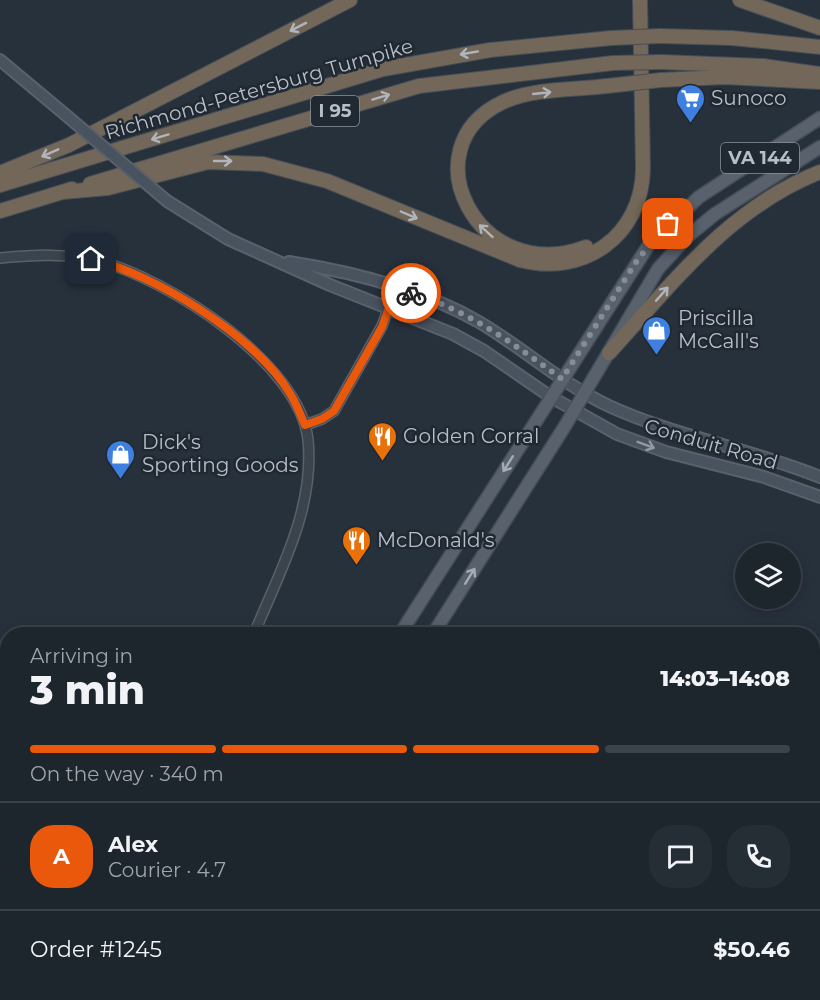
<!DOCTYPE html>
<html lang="en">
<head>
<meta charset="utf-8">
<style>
	body { margin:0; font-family:Montserrat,sans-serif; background:#252d35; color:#f1f3f6; height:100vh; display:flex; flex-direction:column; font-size:22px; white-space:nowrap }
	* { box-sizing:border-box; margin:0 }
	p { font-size:20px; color:#a0a5aa }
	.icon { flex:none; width:33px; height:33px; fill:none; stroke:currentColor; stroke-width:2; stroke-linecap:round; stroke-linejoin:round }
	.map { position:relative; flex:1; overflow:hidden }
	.side { position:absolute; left:0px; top:627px; width:820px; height:374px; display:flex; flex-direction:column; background:#1d252d; border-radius:24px 24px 0 0; box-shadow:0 3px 15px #0003,0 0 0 2px #3b4249 }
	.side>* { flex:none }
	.controls { position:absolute; left:735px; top:543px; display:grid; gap:12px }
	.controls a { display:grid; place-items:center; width:66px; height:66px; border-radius:50%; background:#1d252d; box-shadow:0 3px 15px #0003,0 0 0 2px #3b4249; font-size:30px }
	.pin { position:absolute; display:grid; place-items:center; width:51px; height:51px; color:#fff; margin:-26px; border-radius:12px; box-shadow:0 3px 9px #0006 }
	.courier { position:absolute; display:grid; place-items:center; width:60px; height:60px; margin:-30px; border:4px solid #ea580c; border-radius:50%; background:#fff; color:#222; box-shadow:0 2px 8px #0007 }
	.overview em { font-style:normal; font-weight:800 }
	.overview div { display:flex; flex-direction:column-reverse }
	.overview { display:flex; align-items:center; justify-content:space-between; height:102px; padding:0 30px }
	h1 { font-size:39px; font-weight:800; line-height:45px }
	.bar { display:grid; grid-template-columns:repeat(4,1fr); gap:9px 6px; align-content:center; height:72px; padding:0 30px }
	.bar i { height:8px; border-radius:4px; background:#3b4249 }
	.bar .current { background:#ea580c }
	.bar p { grid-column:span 4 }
	.line { display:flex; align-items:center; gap:15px; padding:0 30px; border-top:2px solid #3b4249 }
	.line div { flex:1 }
	.round { display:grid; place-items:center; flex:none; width:63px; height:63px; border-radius:24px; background:#252d35 }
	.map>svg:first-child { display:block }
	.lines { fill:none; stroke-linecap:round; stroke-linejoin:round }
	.tertiary-casing { stroke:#59616a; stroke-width:12 }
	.secondary-casing { stroke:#59616a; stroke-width:14 }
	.primary-casing { stroke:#444c56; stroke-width:15 }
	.motorway-casing { stroke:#464e57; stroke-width:16 }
	.tertiary { stroke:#3b434c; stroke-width:9 }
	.secondary { stroke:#49525f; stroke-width:10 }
	.primary { stroke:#59626c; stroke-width:12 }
	.motorway { stroke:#726759; stroke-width:14 }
	.secondary-bridge-casing { stroke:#59616a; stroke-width:14; stroke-linecap:butt }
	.motorway-bridge-casing { stroke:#464e57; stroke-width:16; stroke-linecap:butt }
	.secondary-bridge { stroke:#49525f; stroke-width:10 }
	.motorway-bridge { stroke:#726759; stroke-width:14 }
	.oneway { stroke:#b0b5bc }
	.oneway2 { stroke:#9098a3 }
	.oneway3 { stroke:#a4acb5 }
	.done { stroke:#858d96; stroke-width:6; stroke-dasharray:0 10.8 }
	.route { stroke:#ea580c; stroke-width:8 }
	.labels { text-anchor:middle; stroke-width:5; stroke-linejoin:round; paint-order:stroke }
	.shield { fill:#202832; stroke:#8a919a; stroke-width:1.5 }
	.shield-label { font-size:18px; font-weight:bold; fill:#b7bec7 }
	.street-label { font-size:20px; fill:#b7bec7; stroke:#202832 }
	.poi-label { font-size:20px; fill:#b7bec7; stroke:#202832; text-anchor:start }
</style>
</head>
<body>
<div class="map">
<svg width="820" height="1000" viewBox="0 0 820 1000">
	<rect width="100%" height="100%" fill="#27313c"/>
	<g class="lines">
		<defs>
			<path id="tertiary" d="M0 258C33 255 67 253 99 261 168 279 300 363 308 440 315 509 279 573 254 634
				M305 425 322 419 334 411 382 326 396 288
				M0 942 8 940
				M66 993 72 1000
				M90 993 98 1000"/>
			<path id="secondary" d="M0 60 67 116
				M167 201 228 239 330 285 453 334 484 351 551 397 617 434 666 452 764 477 820 497
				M289 262C353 272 422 289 479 322 523 348 562 384 609 406 677 437 751 449 820 477"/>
			<path id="primary" d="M400 634 650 243 699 197 820 118
				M433 634 565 426 658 269 688 236 715 214 820 147
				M154 1000 159 993
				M187 1000 192 993"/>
			<path id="motorway" d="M740 0 820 28
				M660 36 732 38 820 47
				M661 62 763 66 820 74
				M661 80 724 77 820 82
				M0 173 69 145 350 0
				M90 184 419 86 613 63
				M0 185 383 69 490 50 611 38
				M63 192 108 188 208 162 263 164 327 181 520 260C583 277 642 236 643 169L640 0
				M0 211 72 189
				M586 247C478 288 407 147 503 102 533 88 574 90 607 86
				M609 353C673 283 729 208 820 172"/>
		</defs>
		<use href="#tertiary" class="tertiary-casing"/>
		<use href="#secondary" class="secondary-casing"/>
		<use href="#primary" class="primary-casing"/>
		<use href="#motorway" class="motorway-casing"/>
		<use href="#tertiary" class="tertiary"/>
		<use href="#secondary" class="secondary"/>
		<use href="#primary" class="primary"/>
		<use href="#motorway" class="motorway"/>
		<defs>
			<path id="secondary-bridge" d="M67 116 167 201"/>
			<path id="motorway-bridge" d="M611 38 660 36
				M613 63 661 62
				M607 86 661 80"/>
		</defs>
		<use href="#secondary-bridge" class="secondary-bridge-casing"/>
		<use href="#motorway-bridge" class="motorway-bridge-casing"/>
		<use href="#secondary-bridge" class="secondary-bridge"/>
		<use href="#motorway-bridge" class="motorway-bridge"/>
	</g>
	<defs><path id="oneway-shaft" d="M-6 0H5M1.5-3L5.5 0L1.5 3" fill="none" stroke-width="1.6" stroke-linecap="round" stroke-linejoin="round" transform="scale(1.5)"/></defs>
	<g class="oneway">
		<use href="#oneway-shaft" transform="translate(298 27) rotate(153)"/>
		<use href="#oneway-shaft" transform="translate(469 53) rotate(170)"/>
		<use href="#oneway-shaft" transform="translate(542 93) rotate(-6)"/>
		<use href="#oneway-shaft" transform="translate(381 97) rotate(-17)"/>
		<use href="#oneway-shaft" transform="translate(160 137) rotate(163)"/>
		<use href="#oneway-shaft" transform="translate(50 153) rotate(156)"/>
		<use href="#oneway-shaft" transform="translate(223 161)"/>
		<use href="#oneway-shaft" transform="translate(409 215) rotate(23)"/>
		<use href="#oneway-shaft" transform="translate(486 231) rotate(-138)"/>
		<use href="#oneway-shaft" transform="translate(662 294) rotate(-49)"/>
	</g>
	<use class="oneway2" href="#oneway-shaft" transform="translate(646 445) rotate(21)"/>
	<g class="oneway3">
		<use href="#oneway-shaft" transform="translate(508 464) rotate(122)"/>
		<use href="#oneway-shaft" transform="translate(470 576) rotate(-58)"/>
	</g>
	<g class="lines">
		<path class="done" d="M411 293C468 310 515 345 562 379L638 259 668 224"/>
		<path class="route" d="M91 259C154 274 255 336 289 392 296 402 300 414 305 425L322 419 334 411 382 327 396 288 411 293"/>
	</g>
	<defs>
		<symbol id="supermarket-pin" viewBox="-11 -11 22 30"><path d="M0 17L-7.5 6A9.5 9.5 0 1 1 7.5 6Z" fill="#3f7fe0" stroke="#202832"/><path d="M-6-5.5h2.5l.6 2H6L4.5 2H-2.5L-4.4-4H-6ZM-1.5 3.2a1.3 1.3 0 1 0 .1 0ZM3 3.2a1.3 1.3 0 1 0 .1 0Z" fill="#fff"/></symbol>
		<symbol id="shop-pin" viewBox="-11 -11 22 30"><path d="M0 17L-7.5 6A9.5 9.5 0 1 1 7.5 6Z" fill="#3f7fe0" stroke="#202832"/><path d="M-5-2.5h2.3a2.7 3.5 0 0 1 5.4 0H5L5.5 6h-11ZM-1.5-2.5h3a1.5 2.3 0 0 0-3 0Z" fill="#fff"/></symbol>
		<symbol id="restaurant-pin" viewBox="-11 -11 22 30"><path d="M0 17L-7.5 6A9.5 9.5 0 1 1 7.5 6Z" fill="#e8710a" stroke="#202832"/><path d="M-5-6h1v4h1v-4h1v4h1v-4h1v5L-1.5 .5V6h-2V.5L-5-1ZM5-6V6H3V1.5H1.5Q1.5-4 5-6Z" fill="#fff"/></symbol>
	</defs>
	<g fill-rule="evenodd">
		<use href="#supermarket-pin" x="674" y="82" width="33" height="45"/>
		<use href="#shop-pin" x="640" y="314" width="33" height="45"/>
		<use href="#restaurant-pin" x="366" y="420" width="33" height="45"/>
		<use href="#shop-pin" x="104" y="438" width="33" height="45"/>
		<use href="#restaurant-pin" x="340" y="524" width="33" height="45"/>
	</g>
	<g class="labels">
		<g class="shield">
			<rect x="311" y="96" width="48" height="30" rx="4.5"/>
			<rect x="721" y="143" width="78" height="30" rx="4.5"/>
		</g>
		<g class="shield-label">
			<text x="335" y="117">I 95</text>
			<text x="760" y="164">VA 144</text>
		</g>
		<g class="street-label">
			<text transform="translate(259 89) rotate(-16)" y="7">Richmond-Petersburg Turnpike</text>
			<text transform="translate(711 444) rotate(16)" y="7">Conduit Road</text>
		</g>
		<g class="poi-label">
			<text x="711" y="105">Sunoco</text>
			<text x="678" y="325">Priscilla<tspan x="678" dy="23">McCall's</tspan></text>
			<text x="403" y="443">Golden Corral</text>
			<text x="142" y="449">Dick's<tspan x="142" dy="23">Sporting Goods</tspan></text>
			<text x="377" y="547">McDonald's</text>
		</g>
	</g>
</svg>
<div class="controls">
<a><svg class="icon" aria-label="layers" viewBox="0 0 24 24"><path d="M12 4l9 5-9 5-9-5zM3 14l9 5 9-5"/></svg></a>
</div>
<div class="pin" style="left:668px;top:224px;background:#ea580c"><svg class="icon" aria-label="bag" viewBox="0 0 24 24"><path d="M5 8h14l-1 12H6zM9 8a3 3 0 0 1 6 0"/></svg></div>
<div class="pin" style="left:91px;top:259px;background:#1f2937"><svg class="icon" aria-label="home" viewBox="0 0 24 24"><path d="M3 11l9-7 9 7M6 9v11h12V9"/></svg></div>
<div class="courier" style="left:411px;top:293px"><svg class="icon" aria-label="bike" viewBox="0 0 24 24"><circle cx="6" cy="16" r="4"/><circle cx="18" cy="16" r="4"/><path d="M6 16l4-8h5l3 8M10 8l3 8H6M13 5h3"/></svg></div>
<section class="side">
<div class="overview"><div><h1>3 min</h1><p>Arriving in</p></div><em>14:03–14:08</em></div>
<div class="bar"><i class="current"></i><i class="current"></i><i class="current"></i><i></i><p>On the way · 340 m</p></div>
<div class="line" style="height:108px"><b class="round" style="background:#ea580c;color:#fff">A</b><div><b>Alex</b><p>Courier · 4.7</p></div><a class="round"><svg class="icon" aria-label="chat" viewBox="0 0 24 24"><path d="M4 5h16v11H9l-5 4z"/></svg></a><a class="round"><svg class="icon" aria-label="phone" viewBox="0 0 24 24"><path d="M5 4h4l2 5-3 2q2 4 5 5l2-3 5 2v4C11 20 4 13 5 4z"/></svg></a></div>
<div class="line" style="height:78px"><div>Order #1245</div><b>$50.46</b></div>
</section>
</div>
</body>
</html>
